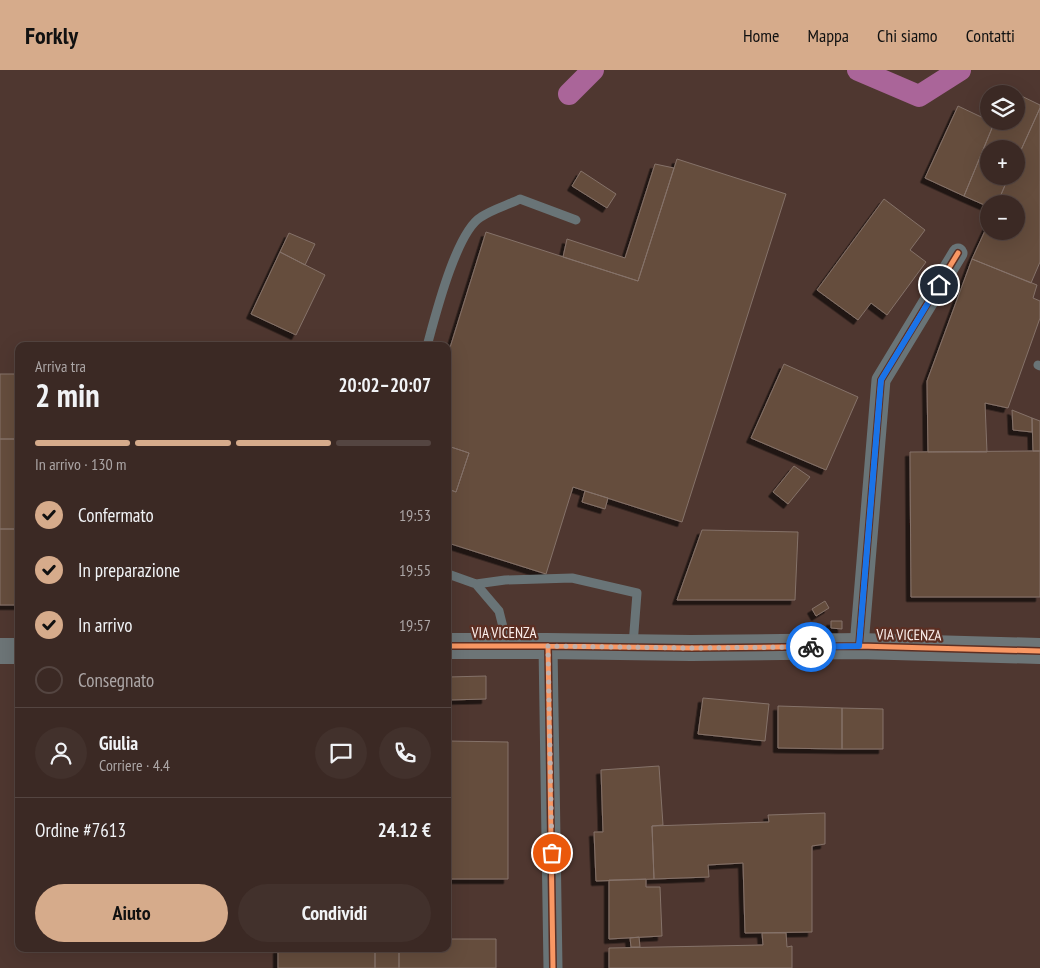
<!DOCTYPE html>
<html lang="it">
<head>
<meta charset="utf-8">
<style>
	body { margin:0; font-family:"PT Sans Narrow",sans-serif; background:#42312c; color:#f1f3f6; height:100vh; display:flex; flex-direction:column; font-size:19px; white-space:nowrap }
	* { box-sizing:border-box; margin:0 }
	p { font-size:16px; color:#aca6a6 }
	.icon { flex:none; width:28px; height:28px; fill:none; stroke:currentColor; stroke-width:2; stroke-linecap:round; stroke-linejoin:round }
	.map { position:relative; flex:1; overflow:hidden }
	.panel { position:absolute; left:15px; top:272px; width:436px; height:610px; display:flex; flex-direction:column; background:#3b2924; border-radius:10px; box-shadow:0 5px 20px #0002,0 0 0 1px #544541 }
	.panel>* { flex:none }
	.tools { position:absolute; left:980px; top:15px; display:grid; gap:10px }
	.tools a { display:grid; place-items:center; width:45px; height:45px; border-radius:50%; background:#3b2924; box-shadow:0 5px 20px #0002,0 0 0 1px #544541; font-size:25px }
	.pin { position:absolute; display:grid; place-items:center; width:42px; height:42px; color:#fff; margin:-21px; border:2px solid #fff; border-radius:50%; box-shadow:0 1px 5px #0007 }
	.courier { position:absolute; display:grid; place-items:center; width:50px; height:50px; margin:-25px; border:4px solid #1a73e8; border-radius:50%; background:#fff; color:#222; box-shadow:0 1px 6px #0007 }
	.summary em { font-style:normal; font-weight:800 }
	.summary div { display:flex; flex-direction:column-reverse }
	.summary { display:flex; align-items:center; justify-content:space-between; height:85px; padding:0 20px }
	h1 { font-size:32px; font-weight:800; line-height:38px }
	.bar { display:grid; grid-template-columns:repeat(4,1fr); gap:8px 5px; align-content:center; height:60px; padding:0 20px }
	.bar i { height:6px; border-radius:4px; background:#544541 }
	.bar .selected { background:#d6ab8b }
	.bar p { grid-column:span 4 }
	.line { display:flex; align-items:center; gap:12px; padding:0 20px; border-top:1px solid #544541 }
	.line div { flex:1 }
	.round { display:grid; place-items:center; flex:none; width:52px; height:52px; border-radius:26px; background:#42312c }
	ol { padding:0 20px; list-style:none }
	li { display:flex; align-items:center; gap:15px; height:55px }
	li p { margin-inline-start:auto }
	li .icon { padding:5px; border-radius:50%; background:#d6ab8b; color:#111; stroke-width:4 }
	li:last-child { color:#aca6a6 }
	li i { width:28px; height:28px; border:2px solid #544541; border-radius:50% }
	.button { display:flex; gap:10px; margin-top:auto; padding:10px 20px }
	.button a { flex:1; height:58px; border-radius:30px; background:#d6ab8b; color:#111; font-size:20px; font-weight:800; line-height:58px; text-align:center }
	.button a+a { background:#42312c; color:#f1f3f6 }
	header { display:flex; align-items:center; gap:30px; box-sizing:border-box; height:70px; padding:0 25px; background:#d6ab8b; color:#111 }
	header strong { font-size:24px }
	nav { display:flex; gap:28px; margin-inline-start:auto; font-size:18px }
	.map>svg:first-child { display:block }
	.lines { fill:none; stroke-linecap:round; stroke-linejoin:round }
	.canal { stroke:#aa6599; stroke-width:22 }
	.building { fill:#654d3d; stroke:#857269; filter:url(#shadow) }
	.lane { stroke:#697477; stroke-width:9 }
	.street { stroke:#697477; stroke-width:19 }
	.secondary { stroke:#6d7577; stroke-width:26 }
	.cycleway-casing { stroke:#5c2f23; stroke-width:8 }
	.cycleway { stroke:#f99763; stroke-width:5 }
	.done { stroke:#c0b0ac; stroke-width:5; stroke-dasharray:0 9 }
	.route { stroke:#1a73e8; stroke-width:6 }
	.labels { text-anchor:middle; stroke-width:4.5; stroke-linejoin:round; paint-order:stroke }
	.street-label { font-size:15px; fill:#fdf1ee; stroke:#5c2f23 }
</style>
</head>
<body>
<header>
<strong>Forkly</strong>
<nav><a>Home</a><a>Mappa</a><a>Chi siamo</a><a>Contatti</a></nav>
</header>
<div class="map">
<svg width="1040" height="898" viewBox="0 0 1040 898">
	<defs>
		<filter id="shadow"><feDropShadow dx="-4.5" dy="4.5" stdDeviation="0" flood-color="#0009"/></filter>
	</defs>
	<rect width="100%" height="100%" fill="#4f3730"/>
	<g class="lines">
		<path class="canal" d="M858 0 919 26 960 0
			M569 24 593 0"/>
	</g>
	<path class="building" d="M1009 20 1040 35V38L1016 91V79H989V106H1009L997 134H989V137L964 126 995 51H1016V24H1007Z
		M958 36 994 53 964 126 925 108Z
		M1040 38V192L1031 213 972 189 989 152V161H1016V134H997L1009 106H1016V91Z
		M677 89 786 124 682 452 573 417 546 504 448 473V419L456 422 469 383 448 376V284L486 162 638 211Z
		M655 94 674 98 638 211 563 187 567 169 625 188Z
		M581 101 616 124 607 138 572 116Z
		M884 129 925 160 910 180 926 192 887 245 871 233 858 250 817 220Z
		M289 163 315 174 305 195 280 182Z
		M280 182 325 205 296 265 251 244Z
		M972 189 1037 215 1033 228 1040 231V248L1008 338 985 333 987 382H928L927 311Z
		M784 294 858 327 826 400 751 368Z
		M0 304H19V369H0Z
		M1012 340 1032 348V362L1013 360Z
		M1032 348 1040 351V381H1033Z
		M0 369H19V459H0Z
		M448 376 469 383 456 422 448 419Z
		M1033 381H1040V527H911L910 382Z
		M794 396 810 407 788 434 773 422Z
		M585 421 608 428 605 439 582 432Z
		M0 459H19V535H0Z
		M702 460 798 462 795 530H677Z
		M825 531 829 538 816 546 812 539Z
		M831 551H842V559L831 558Z
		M486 606V629L448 630V607Z
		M703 628 769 634 765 671 698 664Z
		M778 636 842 638V679L778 678Z
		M842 638 883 639V679H842Z
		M448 671 508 672V809H448Z
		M659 696 663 755 652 756 654 809 596 811 594 762H603L601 700Z
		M825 743V774L812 776V862L745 863 743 793 708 795 709 807 654 809 652 756 769 752 768 745Z
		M646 809V817H660L662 866 609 869V810Z
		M762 863H786L787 877 792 876V898H609V878L763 875Z
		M639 867 640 877H631L630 868Z
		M448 869H496V898H399V879H448Z
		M278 879H375V898H278Z
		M375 879H399V898H375Z"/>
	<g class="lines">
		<path class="lane" d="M427 276C435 247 456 162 481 147 493 139 508 135 520 129L576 150
			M1038 295 1040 296
			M448 504 476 514 499 541 507 573
			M476 514 505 510 572 508 637 523 633 575"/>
		<path class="street" d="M548 576 553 898
			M859 576 881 310 958 183"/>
		<path class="secondary" d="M448 576H548L691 578 859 576 1040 581
			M0 581H19"/>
		<defs>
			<path id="cycleway" d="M448 576H548L691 578 859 576 1040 581
				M548 576 553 898
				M859 576 881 310 958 183"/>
		</defs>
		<use href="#cycleway" class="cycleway-casing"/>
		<use href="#cycleway" class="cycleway"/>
	</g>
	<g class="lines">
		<path class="done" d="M552 783 548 576 691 578 811 577"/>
		<path class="route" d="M811 577 859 576 881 310 939 215"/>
	</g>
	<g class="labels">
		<g class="street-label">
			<text x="504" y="568">VIA VICENZA</text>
			<text transform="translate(909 565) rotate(1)" y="5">VIA VICENZA</text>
		</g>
	</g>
</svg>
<div class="tools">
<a><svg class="icon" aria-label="layers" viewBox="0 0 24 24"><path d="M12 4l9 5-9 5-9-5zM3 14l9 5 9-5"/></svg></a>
<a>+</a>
<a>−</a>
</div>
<div class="pin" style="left:552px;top:783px;background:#ea580c"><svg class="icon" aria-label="bag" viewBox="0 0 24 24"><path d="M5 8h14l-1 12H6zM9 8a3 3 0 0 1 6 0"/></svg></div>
<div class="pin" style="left:939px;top:215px;background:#1f2937"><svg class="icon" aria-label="home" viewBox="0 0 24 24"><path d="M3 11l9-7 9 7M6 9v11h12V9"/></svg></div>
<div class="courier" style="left:811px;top:577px"><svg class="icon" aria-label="bike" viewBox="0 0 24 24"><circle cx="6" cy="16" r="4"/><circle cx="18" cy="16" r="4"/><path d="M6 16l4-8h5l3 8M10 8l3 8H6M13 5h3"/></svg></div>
<section class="panel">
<div class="summary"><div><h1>2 min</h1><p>Arriva tra</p></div><em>20:02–20:07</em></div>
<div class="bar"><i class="selected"></i><i class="selected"></i><i class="selected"></i><i></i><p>In arrivo · 130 m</p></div>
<ol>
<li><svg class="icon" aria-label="check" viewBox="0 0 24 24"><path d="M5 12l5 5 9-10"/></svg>Confermato<p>19:53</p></li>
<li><svg class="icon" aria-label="check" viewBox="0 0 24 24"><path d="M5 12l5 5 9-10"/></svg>In preparazione<p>19:55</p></li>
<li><svg class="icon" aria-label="check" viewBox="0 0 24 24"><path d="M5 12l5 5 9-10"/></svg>In arrivo<p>19:57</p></li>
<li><i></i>Consegnato</li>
</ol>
<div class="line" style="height:90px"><a class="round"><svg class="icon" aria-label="person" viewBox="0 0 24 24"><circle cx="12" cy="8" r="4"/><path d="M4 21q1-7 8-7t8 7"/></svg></a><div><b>Giulia</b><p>Corriere · 4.4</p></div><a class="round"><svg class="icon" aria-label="chat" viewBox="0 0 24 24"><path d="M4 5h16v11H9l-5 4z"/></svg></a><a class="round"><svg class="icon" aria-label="phone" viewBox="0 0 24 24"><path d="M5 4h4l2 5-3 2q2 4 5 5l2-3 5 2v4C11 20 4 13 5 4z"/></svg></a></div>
<div class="line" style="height:65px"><div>Ordine #7613</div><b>24.12 €</b></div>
<div class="button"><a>Aiuto</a><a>Condividi</a></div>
</section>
</div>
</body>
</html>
